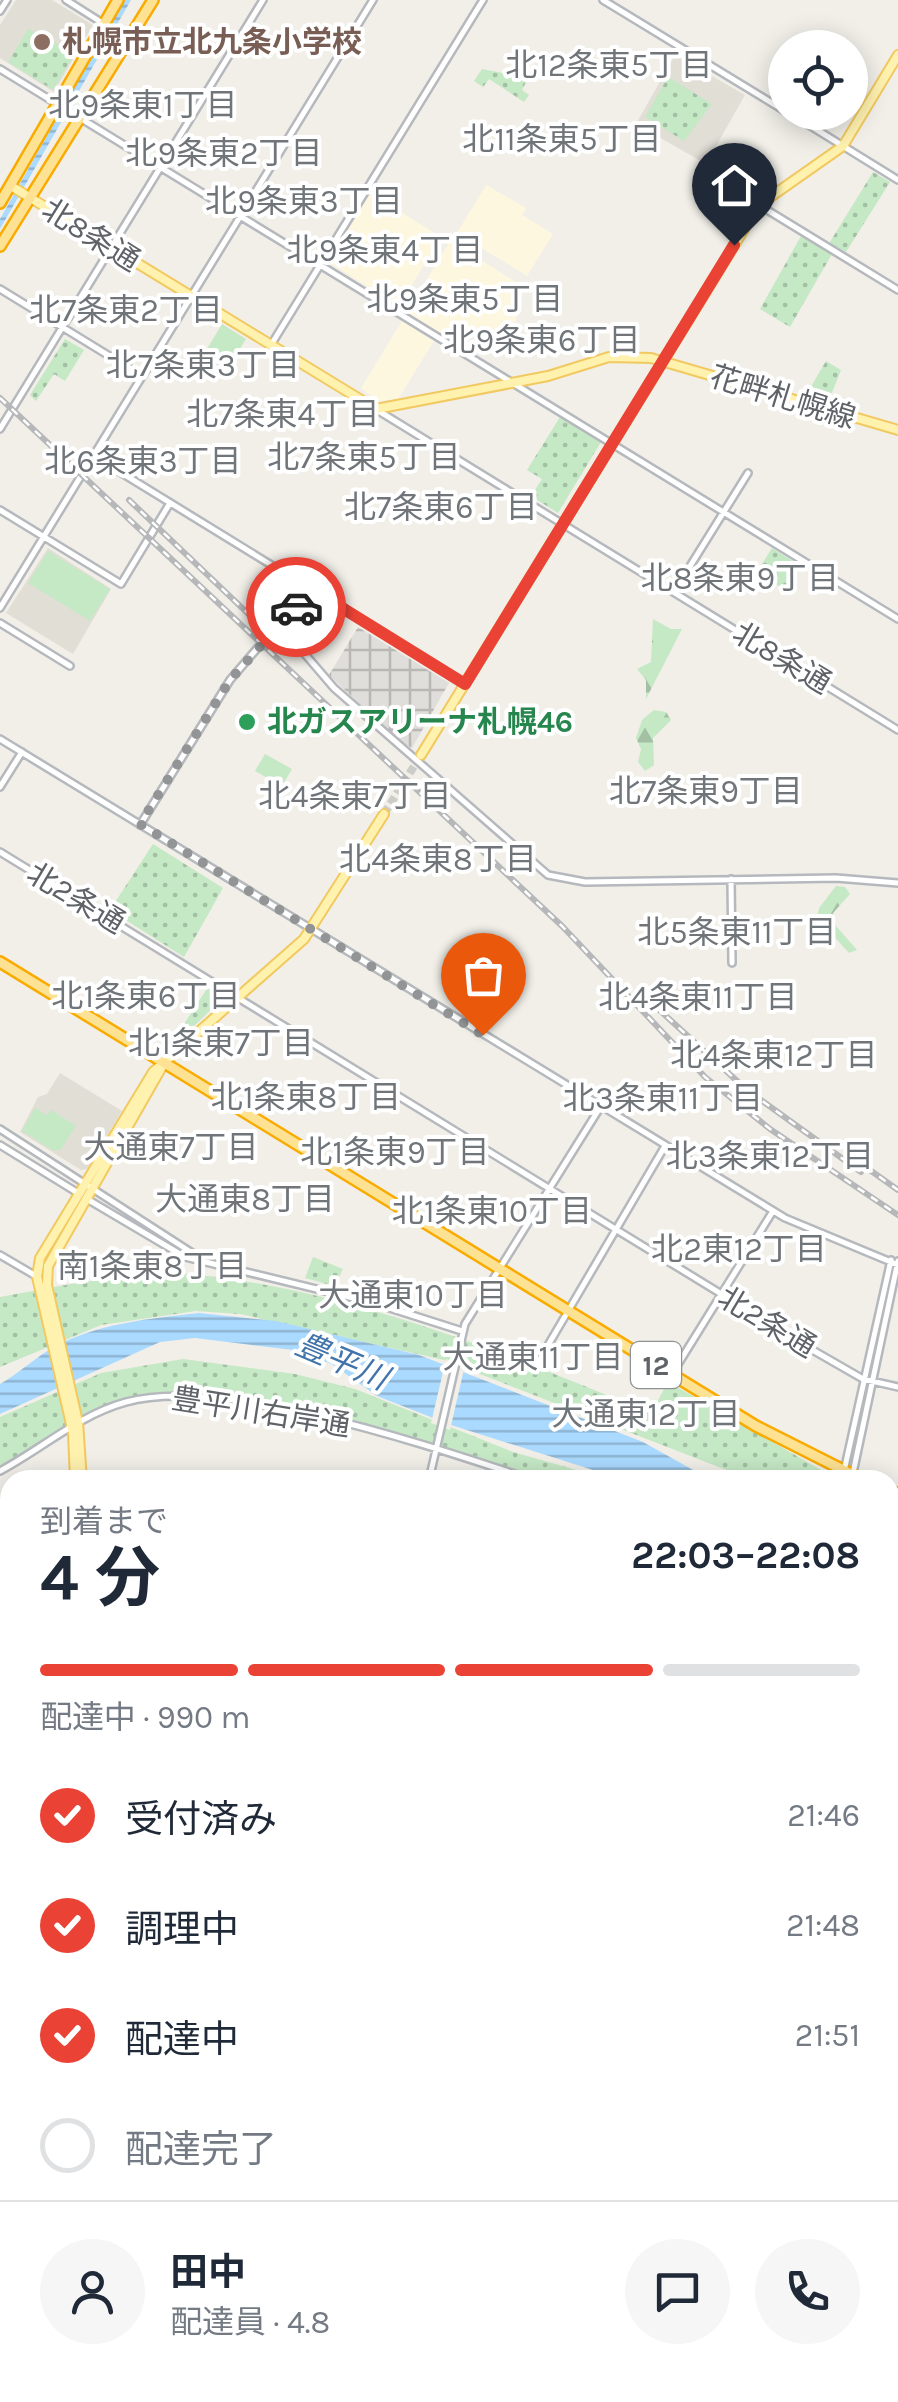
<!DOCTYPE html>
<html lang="ja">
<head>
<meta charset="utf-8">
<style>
	body { margin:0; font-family:Karla,"Noto Sans JP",sans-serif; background:#f6f6f7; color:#1f2937; height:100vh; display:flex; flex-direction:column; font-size:38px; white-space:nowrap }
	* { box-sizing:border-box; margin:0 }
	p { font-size:32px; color:#747a83 }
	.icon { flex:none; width:55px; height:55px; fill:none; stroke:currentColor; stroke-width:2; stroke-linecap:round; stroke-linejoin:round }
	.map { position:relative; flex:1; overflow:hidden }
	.drawer { position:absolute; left:0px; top:1470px; width:900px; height:932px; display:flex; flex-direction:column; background:#fff; border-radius:30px 30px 0 0; box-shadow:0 5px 25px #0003 }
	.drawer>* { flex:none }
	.fabs { position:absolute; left:768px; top:30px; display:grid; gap:20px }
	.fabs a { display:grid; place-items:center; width:100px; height:100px; border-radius:50%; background:#fff; box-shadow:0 5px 25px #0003; font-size:50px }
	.pin { position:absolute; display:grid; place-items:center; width:85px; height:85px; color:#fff; margin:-102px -42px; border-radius:50% 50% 50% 0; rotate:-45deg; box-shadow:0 0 10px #0007 }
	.pin .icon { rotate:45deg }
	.courier { position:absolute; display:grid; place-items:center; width:100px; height:100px; margin:-50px; border:8px solid #ea4335; border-radius:50%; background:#fff; color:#222; box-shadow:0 2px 12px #0007 }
	.summary em { font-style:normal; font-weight:700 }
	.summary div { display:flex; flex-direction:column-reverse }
	.summary { display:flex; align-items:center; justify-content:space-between; height:170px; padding:0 40px }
	h1 { font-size:65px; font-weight:700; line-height:75px }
	.bar { display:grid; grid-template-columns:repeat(4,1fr); gap:15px 10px; align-content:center; height:120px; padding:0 40px }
	.bar i { height:12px; border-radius:8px; background:#e0e1e3 }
	.bar .active { background:#ea4335 }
	.bar p { grid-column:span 4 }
	.line { display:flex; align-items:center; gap:25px; padding:0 40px; border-top:2px solid #e0e1e3 }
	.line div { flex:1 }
	.round { display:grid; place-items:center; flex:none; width:105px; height:105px; border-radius:52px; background:#f6f6f7 }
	ol { padding:0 40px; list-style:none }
	li { display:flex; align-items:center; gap:30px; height:110px }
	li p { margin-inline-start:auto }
	li .icon { padding:10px; border-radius:50%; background:#ea4335; color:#fff; stroke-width:4 }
	li:last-child { color:#747a83 }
	li i { width:55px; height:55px; border:5px solid #e0e1e3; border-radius:50% }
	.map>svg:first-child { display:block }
	.commercial { fill:#fef7e0 }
	.industrial { fill:url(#industrial-grid) }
	.education { fill:#e1ded6 }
	.grass { fill:#c5e8c5 }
	.forest { fill:url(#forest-firs) }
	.park { fill:url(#park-dots) }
	.water { fill:url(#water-rules) }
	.pier { fill:#f1efe8 }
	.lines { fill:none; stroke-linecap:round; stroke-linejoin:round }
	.major-tunnel { stroke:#ccccc8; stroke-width:8; stroke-dasharray:8 4; stroke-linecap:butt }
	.minor-casing { stroke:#b5b8bc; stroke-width:10 }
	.major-casing { stroke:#f2c960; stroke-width:12 }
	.highway-casing { stroke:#f9ab00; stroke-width:14 }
	.minor { stroke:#fff; stroke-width:5 }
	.major { stroke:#fff2af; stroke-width:8 }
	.highway { stroke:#fde293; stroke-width:9 }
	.rail-casing { stroke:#b6b7b8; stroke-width:6 }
	.rail { stroke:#fff; stroke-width:2.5; stroke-dasharray:8; stroke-linecap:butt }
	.done { stroke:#929495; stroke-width:10; stroke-dasharray:0 18 }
	.route { stroke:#ea4335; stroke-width:12 }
	.education-dot { fill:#8d6e63; stroke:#fff; stroke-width:4 }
	.leisure-dot { fill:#2e9e5b; stroke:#fff; stroke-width:4 }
	.labels { text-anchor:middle; stroke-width:8; stroke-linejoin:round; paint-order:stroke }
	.shield { fill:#fff; stroke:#8f9295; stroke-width:2.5 }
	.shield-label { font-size:28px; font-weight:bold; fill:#5f6368 }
	.education-label { font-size:30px; font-weight:bold; fill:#785e54; stroke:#fff; text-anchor:start }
	.street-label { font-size:30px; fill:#5f6368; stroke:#fff }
	.leisure-label { font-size:30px; font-weight:bold; fill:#27864d; stroke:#fff; text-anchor:start }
	.neighbourhood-label { font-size:32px; fill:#70757a; stroke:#fff }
	.water-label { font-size:32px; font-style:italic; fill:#4174aa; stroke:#fff }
</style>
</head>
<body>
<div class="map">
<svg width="898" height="2402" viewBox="0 0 898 2402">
	<defs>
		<pattern id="industrial-grid" width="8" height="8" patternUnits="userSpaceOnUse" patternTransform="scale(2.5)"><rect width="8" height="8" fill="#e0deda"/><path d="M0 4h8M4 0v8" fill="none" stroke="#b9b8b5"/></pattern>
		<pattern id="forest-firs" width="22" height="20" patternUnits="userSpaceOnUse" patternTransform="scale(2.5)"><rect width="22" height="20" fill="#c5e8c5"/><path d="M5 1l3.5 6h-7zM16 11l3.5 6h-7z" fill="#a3c0a4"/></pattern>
		<pattern id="park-dots" width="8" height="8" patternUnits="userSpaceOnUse" patternTransform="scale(2.5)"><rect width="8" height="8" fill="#c5e8c5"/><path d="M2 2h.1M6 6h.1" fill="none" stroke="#a3c0a4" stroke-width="1.8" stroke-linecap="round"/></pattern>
		<pattern id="water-rules" width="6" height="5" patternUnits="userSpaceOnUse" patternTransform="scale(2.5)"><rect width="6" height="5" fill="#aadaff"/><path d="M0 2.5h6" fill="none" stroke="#8eb4d2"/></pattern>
	</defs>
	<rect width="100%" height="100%" fill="#f1efe8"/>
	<path class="commercial" d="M486 185 526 208 522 215 553 234 527 276 457 233Z
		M371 193 441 237 399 306 328 262Z
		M450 241 524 287 513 333 480 338 453 322 445 336 407 312Z
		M402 321 434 341 398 399 377 401 361 388Z"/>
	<path class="industrial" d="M358 627 449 683 412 748 399 741 329 675Z"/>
	<path class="education" d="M16 0H52L93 25 54 92 0 58V25Z
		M675 55 745 95 706 164 636 124Z
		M48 548 111 589 73 654 6 613Z
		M60 1073 122 1111 87 1169 81 1170 20 1132 38 1097 47 1094Z"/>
	<path class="grass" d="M222 324 246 339 233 360 220 357 216 372 204 369V354Z
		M48 551 110 589 90 621 28 583Z
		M265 754 292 769 282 786 255 771Z
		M35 1108 47 1115 51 1110 76 1126 61 1149 54 1151 22 1131Z"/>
	<path class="forest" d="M653 619 671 629H682L646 699V680L637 669 651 662Z
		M654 710 666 712 671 720 653 738 654 765 645 771 638 762 641 749 636 738 642 720Z
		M836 886 845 887 850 894 833 913 836 926 857 950 849 953 817 918 819 908Z"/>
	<path class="park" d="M28 29 75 53 53 90 8 62Z
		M482 69 528 78 522 90 529 95 524 102 489 79 483 87 474 81Z
		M668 77 712 104 684 141 645 117Z
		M873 172 890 182 846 252 836 247 790 327 760 309 801 236 825 250Z
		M65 339 84 350 65 381 54 374 36 401 30 395Z
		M826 361 841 370 827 405 805 397Z
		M560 417 601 442 558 513 531 496 542 479 527 470Z
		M772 548 801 566 786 591 757 572Z
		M153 844 223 888 184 957 110 910Z
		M208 987 222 999 191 1029 184 1024Z
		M313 1257 343 1269 334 1286 305 1278Z
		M180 1273C349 1288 511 1355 666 1420L652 1411 668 1382 823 1471 826 1480 799 1473 813 1480H752L444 1360 240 1314 196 1311 101 1325 0 1367V1297L82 1282Z
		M183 1359 295 1374 355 1389 513 1452 612 1480H540L381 1428 179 1393C108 1394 59 1432 0 1466V1417L101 1373Z
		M0 2050H10V2115L0 2116Z
		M898 2303V2402H831L841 2393 890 2392V2304Z"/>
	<path class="water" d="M124 0H131L0 229V219Z
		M199 1313 276 1321 419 1355 643 1442 711 1480 615 1477 451 1425 377 1396 332 1364 293 1350 195 1338 160 1342 0 1414V1384C18 1374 35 1358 52 1348 98 1323 148 1319 199 1313Z"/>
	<path class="pier" d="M446 1359 465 1365 450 1430 431 1423Z"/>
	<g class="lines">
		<path class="major-tunnel" d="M384 814 421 755"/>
		<defs>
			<path id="minor" d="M66 0 104 24
				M603 0 785 111
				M0 11 7 0
				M0 69 898 619
				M788 112 898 180
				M759 205 898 290
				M0 289 142 376
				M271 345 483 0
				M377 410 898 730
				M0 429 263 0
				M94 456 465 684
				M0 510 121 584 170 503
				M674 592 748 473
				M0 608 373 0
				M0 623 70 666
				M280 625 334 688 548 875 585 882 836 878 898 883
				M0 739 785 1218 898 1265
				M0 787 22 752
				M140 825 230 680 309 588
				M0 852 816 1352 863 1379 898 1387
				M731 879 732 963
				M0 1129 200 1258
				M0 1145 78 1193
				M87 1199 185 1257 374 1303 462 1331
				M0 1255 36 1276
				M537 1364 665 1146
				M672 1374 773 1211
				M0 1471C43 1448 79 1415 126 1402 225 1375 435 1448 533 1480
				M844 1471 891 1260
				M853 1473 898 1261
				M429 1480 465 1324 601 1106
				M890 1617 898 1621
				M0 1644H10
				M0 1951 10 1949
				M890 2164H898
				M890 2171H898
				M0 2189 10 2181
				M447 2392 448 2402
				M670 2392 684 2402
				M305 2399 332 2392"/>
			<path id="major" d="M11 186 376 409 548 376 609 357 651 358 898 430
				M421 755 759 205 843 146 898 55
				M75 1480 73 1433 37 1277 40 1258 153 1072 304 939 384 814
				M82 1480 78 1422 47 1285 48 1266 163 1065
				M0 1786 10 1789
				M890 1940 898 1941
				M298 2392 299 2402
				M305 2392V2402"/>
			<path id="highway" d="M0 203 118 0
				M0 246 153 0
				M0 962 756 1426 863 1480
				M890 1491 898 1494
				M890 1948 898 1983"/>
		</defs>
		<use href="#minor" class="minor-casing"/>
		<use href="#major" class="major-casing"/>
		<use href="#highway" class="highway-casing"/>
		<use href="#minor" class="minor"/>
		<use href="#major" class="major"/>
		<use href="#highway" class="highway"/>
		<defs>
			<path id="rail" d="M0 398 562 926 705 1077 770 1129 898 1215
				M129 500 259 624
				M655 1006 747 1090 861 1172
				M853 1158 898 1190"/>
		</defs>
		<use href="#rail" class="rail-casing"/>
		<use href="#rail" class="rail"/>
	</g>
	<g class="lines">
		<path class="done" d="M296 607 230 680 140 824 483 1035"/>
		<path class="route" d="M296 607 310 588 465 684 734 245"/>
	</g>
	<circle class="education-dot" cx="42" cy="42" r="10"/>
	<circle class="leisure-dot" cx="247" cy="722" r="10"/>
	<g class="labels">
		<rect class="shield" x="631" y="1342" width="50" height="46" rx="8"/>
		<g class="shield-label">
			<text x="656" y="1375">12</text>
		</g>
		<g class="education-label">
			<text x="62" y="52">札幌市立北九条小学校</text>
		</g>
		<g class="street-label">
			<text transform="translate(91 235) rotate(32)" y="10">北8条通</text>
			<text transform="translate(783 397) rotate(17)" y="10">花畔札幌線</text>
			<text transform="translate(782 658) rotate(31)" y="10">北8条通</text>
			<text transform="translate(76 898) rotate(31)" y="10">北2条通</text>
			<text transform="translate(767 1322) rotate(31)" y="10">北2条通</text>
			<text transform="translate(261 1412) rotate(9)" y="10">豊平川右岸通</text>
		</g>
		<g class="leisure-label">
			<text x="267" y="732">北ガスアリーナ札幌46</text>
		</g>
		<g class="neighbourhood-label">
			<text x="609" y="76">北12条東5丁目</text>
			<text x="143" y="116">北9条東1丁目</text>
			<text x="562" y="150">北11条東5丁目</text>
			<text x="224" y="164">北9条東2丁目</text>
			<text x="304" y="212">北9条東3丁目</text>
			<text x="385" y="261">北9条東4丁目</text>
			<text x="465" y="310">北9条東5丁目</text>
			<text x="126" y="321">北7条東2丁目</text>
			<text x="542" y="351">北9条東6丁目</text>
			<text x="203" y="376">北7条東3丁目</text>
			<text x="283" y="425">北7条東4丁目</text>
			<text x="364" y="468">北7条東5丁目</text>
			<text x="143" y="472">北6条東3丁目</text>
			<text x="441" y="518">北7条東6丁目</text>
			<text x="740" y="589">北8条東9丁目</text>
			<text x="706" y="802">北7条東9丁目</text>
			<text x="355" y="807">北4条東7丁目</text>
			<text x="438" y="870">北4条東8丁目</text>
			<text x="737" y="943">北5条東11丁目</text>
			<text x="146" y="1007">北1条東6丁目</text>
			<text x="698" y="1008">北4条東11丁目</text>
			<text x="221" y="1054">北1条東7丁目</text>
			<text x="774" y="1066">北4条東12丁目</text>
			<text x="306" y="1108">北1条東8丁目</text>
			<text x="663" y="1109">北3条東11丁目</text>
			<text x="171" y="1158">大通東7丁目</text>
			<text x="395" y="1163">北1条東9丁目</text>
			<text x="770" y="1167">北3条東12丁目</text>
			<text x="245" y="1210">大通東8丁目</text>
			<text x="492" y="1222">北1条東10丁目</text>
			<text x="739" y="1260">北2東12丁目</text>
			<text x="152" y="1277">南1条東8丁目</text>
			<text x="413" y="1306">大通東10丁目</text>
			<text x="533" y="1368">大通東11丁目</text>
			<text x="646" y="1425">大通東12丁目</text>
		</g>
		<g class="water-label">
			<text transform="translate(342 1361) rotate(23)" y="11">豊平川</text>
		</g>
	</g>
</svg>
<div class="fabs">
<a><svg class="icon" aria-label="locate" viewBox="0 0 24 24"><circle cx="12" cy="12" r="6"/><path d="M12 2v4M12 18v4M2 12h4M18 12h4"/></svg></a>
</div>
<div class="pin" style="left:483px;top:1035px;background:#ea580c"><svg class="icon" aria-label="bag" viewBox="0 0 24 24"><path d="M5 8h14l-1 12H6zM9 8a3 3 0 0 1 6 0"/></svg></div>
<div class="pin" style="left:734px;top:245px;background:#1f2937"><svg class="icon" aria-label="home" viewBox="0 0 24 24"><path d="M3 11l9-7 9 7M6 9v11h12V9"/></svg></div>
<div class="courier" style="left:296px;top:607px"><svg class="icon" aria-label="car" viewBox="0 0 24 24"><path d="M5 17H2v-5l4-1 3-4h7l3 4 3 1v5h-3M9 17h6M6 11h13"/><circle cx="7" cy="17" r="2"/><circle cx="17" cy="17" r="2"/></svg></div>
<section class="drawer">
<div class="summary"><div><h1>4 分</h1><p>到着まで</p></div><em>22:03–22:08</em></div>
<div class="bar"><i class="active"></i><i class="active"></i><i class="active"></i><i></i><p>配達中 · 990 m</p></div>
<ol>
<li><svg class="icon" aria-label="check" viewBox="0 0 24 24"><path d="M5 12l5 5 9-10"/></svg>受付済み<p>21:46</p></li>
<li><svg class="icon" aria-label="check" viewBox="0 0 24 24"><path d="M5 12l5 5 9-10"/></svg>調理中<p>21:48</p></li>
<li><svg class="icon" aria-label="check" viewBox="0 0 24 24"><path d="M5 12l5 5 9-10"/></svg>配達中<p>21:51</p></li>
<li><i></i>配達完了</li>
</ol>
<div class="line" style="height:180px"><a class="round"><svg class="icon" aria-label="person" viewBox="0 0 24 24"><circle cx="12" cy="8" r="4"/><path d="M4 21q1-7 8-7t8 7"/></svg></a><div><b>田中</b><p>配達員 · 4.8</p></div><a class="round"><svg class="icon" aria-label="chat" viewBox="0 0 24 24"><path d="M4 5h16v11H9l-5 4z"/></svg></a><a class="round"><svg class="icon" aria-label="phone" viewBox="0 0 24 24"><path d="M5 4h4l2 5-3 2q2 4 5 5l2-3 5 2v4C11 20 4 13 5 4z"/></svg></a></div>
</section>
</div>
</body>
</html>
